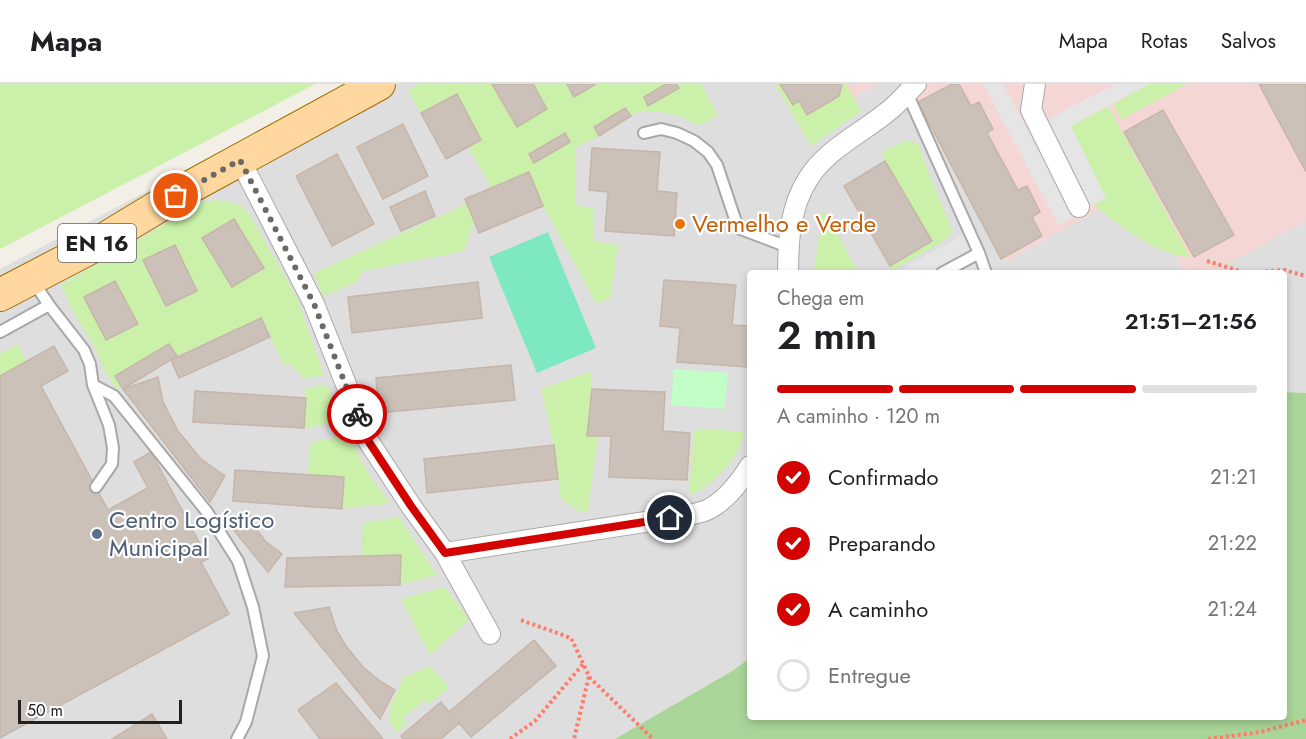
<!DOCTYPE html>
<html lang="pt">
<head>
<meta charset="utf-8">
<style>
	body { margin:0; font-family:Jost,sans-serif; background:#f6f6f6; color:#202124; height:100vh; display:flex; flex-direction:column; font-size:22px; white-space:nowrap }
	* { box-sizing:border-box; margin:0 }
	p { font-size:20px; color:#757577 }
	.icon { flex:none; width:33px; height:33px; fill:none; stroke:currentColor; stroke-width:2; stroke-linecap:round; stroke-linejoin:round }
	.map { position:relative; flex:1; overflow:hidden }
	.drawer { position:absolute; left:747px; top:186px; width:540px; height:450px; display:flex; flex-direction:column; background:#fff; border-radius:6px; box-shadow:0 3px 9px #0003 }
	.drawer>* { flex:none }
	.scale { position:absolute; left:18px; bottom:15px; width:164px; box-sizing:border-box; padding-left:6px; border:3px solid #212121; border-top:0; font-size:16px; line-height:21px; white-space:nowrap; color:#212121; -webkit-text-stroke:4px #fff; paint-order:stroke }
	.pin { position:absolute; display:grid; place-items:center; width:51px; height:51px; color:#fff; margin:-26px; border:3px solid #fff; border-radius:50%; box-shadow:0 2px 6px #0007 }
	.courier { position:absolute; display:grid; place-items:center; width:60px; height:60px; margin:-30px; border:4px solid #d20300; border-radius:50%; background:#fff; color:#222; box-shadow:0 2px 8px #0007 }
	.head em { font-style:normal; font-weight:600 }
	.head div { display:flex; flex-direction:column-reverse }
	.head { display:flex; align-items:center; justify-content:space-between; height:102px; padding:0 30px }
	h1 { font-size:39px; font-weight:600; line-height:45px }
	.bar { display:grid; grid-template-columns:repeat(4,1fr); gap:9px 6px; align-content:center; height:72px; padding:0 30px }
	.bar i { height:8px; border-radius:4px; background:#e0e0e0 }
	.bar .selected { background:#d20300 }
	.bar p { grid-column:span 4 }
	ol { padding:0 30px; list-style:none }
	li { display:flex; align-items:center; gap:18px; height:66px }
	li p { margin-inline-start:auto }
	li .icon { padding:6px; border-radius:50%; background:#d20300; color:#fff; stroke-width:4 }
	li:last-child { color:#757577 }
	li i { width:33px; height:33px; border:3px solid #e0e0e0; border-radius:50% }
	header { display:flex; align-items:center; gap:36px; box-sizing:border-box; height:84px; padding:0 30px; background:#fff; border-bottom:2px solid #e0e0e0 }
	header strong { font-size:28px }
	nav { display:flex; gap:33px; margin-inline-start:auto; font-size:21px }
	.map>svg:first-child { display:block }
	.residential { fill:#dfdede }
	.commercial { fill:#f4d7d5 }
	.grass { fill:#cbf0a9 }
	.forest { fill:#a9d598 }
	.park { fill:#c1ffc7 }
	.pitch { fill:#7ee8c1 }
	.parking { fill:#e5e5e5 }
	.building { fill:#cbc1b9; stroke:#c6b5a8; stroke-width:1.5 }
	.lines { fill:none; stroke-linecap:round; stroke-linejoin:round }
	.service-casing { stroke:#a8a8a8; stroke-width:14 }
	.minor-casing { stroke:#a8a8a8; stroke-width:22 }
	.primary-casing { stroke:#9e6c00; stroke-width:34 }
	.path { stroke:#ff7c6b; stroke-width:4; stroke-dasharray:3 3; stroke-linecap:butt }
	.service { stroke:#fff; stroke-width:10 }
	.minor { stroke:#fff; stroke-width:20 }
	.primary { stroke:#ffd79f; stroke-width:32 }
	.done { stroke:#6a6966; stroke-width:6; stroke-dasharray:0 10.8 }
	.route { stroke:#d20300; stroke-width:8 }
	.food-dot { fill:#e8710a; stroke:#fff; stroke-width:2 }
	.service-dot { fill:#5c6f8a; stroke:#fff; stroke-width:2 }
	.labels { text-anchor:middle; stroke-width:4.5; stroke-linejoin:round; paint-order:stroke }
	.shield { fill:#fff; stroke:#646464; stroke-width:1.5 }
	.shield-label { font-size:22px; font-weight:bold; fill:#212121 }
	.food-label { font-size:24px; fill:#c56008; stroke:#fff; text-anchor:start }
	.service-label { font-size:24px; fill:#4e5e75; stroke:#fff; text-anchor:start }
</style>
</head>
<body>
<header>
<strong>Mapa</strong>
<nav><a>Mapa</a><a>Rotas</a><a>Salvos</a></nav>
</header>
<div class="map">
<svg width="1306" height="655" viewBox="0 0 1306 655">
	<rect width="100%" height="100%" fill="#f2efe7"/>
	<path class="residential" d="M350 0H1306V309L1284 308V189H750V574L732 587 615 655H0V185Z"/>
	<path class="commercial" d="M843 0H879L851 15Z
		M907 0H1306V137L1211 189H1185L1138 104 1005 178Z"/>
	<path class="grass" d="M0 0H315L0 165Z
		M419 0H701L718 31 699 42 680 32 662 28 639 27 599 52 576 63V122L594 124 593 157 618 161 610 215 596 219 543 122 529 88 490 104 484 90 468 63 481 56 457 10 421 29 408 6Z
		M775 0H846L861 27 811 62Z
		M1150 0H1187L1121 36 1113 20Z
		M1108 22 1190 173C1185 172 1180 172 1176 171 1149 164 1114 139 1094 120L1105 114 1071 42Z
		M912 57 919 61 924 77 951 144V150L947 155 893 186 890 182 932 157 881 69 902 58Z
		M215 116C228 118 239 118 248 128L297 214 324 291 305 295 290 280 284 281 261 234 177 272 123 305 116 304 106 290 95 263 76 233 61 201 202 118Z
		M467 120 474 138 464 167 363 187 356 199 323 212 314 189Z
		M823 125 859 189 814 188Z
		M18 260 27 278 0 292V270Z
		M592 287V305L587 352H598L588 427 580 428 561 415 554 361 541 305Z
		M326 301 344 337 304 344 305 304Z
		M710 345 744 348C740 372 713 404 689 411L694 347Z
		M349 351C359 376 373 397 390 419L342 425 344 393 308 391 311 358Z
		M399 433 437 491 400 501 361 472 363 439Z
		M445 503 469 536 430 571 401 515Z
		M430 582 449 603 430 620 425 616 403 634 407 639 397 648 390 638 389 626 404 593Z"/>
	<path class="forest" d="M1284 308 1306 309V655H615L732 587 750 574V633H1284Z"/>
	<path class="park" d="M674 285 728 289 724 325 671 321Z"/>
	<path class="pitch" d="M548 148 596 264 537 289 489 173Z"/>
	<path class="parking" d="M983 0H1003L1074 133 1059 142Z
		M1115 0H1149L1071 42 1106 114 1091 122 1047 36Z
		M974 145 996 189H895Z"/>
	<path class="building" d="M492 0H533L547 25 517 43Z
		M567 0H596L574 13Z
		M666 0H676L679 4 648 22 644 13Z
		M780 0H842L839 12 807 31 799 17 793 21Z
		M952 0H959L971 22 979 18 993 45 987 49 1018 106 1027 102 1040 128 1032 133 1042 152 1001 175 918 18Z
		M1259 0H1306V88Z
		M457 10 481 56 446 75 421 29Z
		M625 24 631 32 599 52 594 43Z
		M1163 26 1234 151 1194 173 1124 48Z
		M403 40 428 92 383 115 357 63Z
		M565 49 570 58 534 79 529 70Z
		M592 64 660 68 657 107 677 109 674 152 605 147 608 108 589 106Z
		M337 70 374 140 332 162 296 92Z
		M885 77 932 157 890 182 844 102Z
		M529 88 543 122 479 149 465 115Z
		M425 107 435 132 401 147 390 123Z
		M234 135 264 184 232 203 202 154Z
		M175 161 197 207 166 222 143 176Z
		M664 196 736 201 732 241 750 242 747 283 677 278 680 244 660 242Z
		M115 197 138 240 106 256 84 213Z
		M478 198 482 234 352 249 348 213Z
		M261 234 270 253 179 294 171 276Z
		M169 260 177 272 123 305 115 292Z
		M54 262 68 287 41 302 108 426 148 404 134 378 151 368 208 475 201 478 229 530 0 654V292Z
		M511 281 515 316 379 329 376 294Z
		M158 293 163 318 178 347 201 375 225 392 210 418 123 305Z
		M592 305 665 308 663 347 690 349 687 396 609 393 611 352H587Z
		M195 307 306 314 304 344 193 338Z
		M554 361 558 395 427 409 424 375Z
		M235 386 344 393 342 425 233 417Z
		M248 426 253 441 266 458 282 470 268 488 227 438Z
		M401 471 400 501 285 503 287 474Z
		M329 523 337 547 346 562 363 583 380 597 395 606 380 635 294 529Z
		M534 556 556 582 471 653 459 639 441 655H403L401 652 441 618 449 628Z
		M336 599 383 655H320L298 626Z
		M152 630 167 655H112Z"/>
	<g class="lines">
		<defs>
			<path id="service" d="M907 9 979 169
				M644 49 661 45 677 49 694 57 708 68 717 81 738 144 788 163
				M942 189 979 169 986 189
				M33 197 49 221 84 266 90 280 93 301 109 341 113 364 112 380 96 403
				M0 248 49 221
				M93 301 114 312 207 428 238 477 253 523 263 572 246 638 237 655"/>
			<path id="minor" d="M1035 0 1031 26 1079 123
				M240 76 314 220 369 358 411 422 445 469 690 431C696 429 704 428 709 425 726 416 740 398 750 382
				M788 189C788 157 790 123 808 95 826 66 860 50 886 29 897 21 906 10 916 0
				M445 469 490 550"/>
			<path id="primary" d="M0 211 88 165 192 102 379 0"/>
		</defs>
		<use href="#service" class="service-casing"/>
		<use href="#minor" class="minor-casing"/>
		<use href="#primary" class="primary-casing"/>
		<path class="path" d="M1207 177 1246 189 1284 186 1306 192
			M521 536 571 554 589 592 574 655
			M589 593 653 655
			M510 655 535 637 583 580
			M1208 655 1260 648 1306 636"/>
		<use href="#service" class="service"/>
		<use href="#minor" class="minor"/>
		<use href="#primary" class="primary"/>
	</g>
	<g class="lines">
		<path class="done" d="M176 112 240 76 314 220 357 330"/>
		<path class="route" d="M357 330 369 358 411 422 445 469 670 434"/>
	</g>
	<circle class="food-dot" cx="680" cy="140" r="6"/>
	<circle class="service-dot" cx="97" cy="450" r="6"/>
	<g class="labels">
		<rect class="shield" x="58" y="140" width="78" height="38" rx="4.5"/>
		<g class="shield-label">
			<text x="97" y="167">EN 16</text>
		</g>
		<g class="food-label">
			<text x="692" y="148">Vermelho e Verde</text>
		</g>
		<g class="service-label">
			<text x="109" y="444">Centro Logístico<tspan x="109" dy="28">Municipal</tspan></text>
		</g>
	</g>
</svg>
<div class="scale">50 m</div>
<div class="pin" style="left:176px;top:112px;background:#ea580c"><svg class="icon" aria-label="bag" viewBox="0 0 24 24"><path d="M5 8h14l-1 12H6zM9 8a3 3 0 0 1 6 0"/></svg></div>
<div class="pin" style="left:670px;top:434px;background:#1f2937"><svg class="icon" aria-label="home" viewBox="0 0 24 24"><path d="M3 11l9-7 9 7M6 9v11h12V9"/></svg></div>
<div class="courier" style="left:357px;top:330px"><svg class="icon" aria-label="bike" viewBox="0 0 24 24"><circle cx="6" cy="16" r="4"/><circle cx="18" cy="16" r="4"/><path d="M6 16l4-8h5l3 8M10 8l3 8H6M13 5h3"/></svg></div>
<section class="drawer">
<div class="head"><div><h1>2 min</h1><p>Chega em</p></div><em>21:51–21:56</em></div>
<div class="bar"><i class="selected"></i><i class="selected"></i><i class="selected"></i><i></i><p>A caminho · 120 m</p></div>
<ol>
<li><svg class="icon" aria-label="check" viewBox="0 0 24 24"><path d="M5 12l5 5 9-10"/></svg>Confirmado<p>21:21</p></li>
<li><svg class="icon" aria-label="check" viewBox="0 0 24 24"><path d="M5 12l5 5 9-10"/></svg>Preparando<p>21:22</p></li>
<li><svg class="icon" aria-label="check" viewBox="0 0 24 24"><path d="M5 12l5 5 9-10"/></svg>A caminho<p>21:24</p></li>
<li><i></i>Entregue</li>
</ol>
</section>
</div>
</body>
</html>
